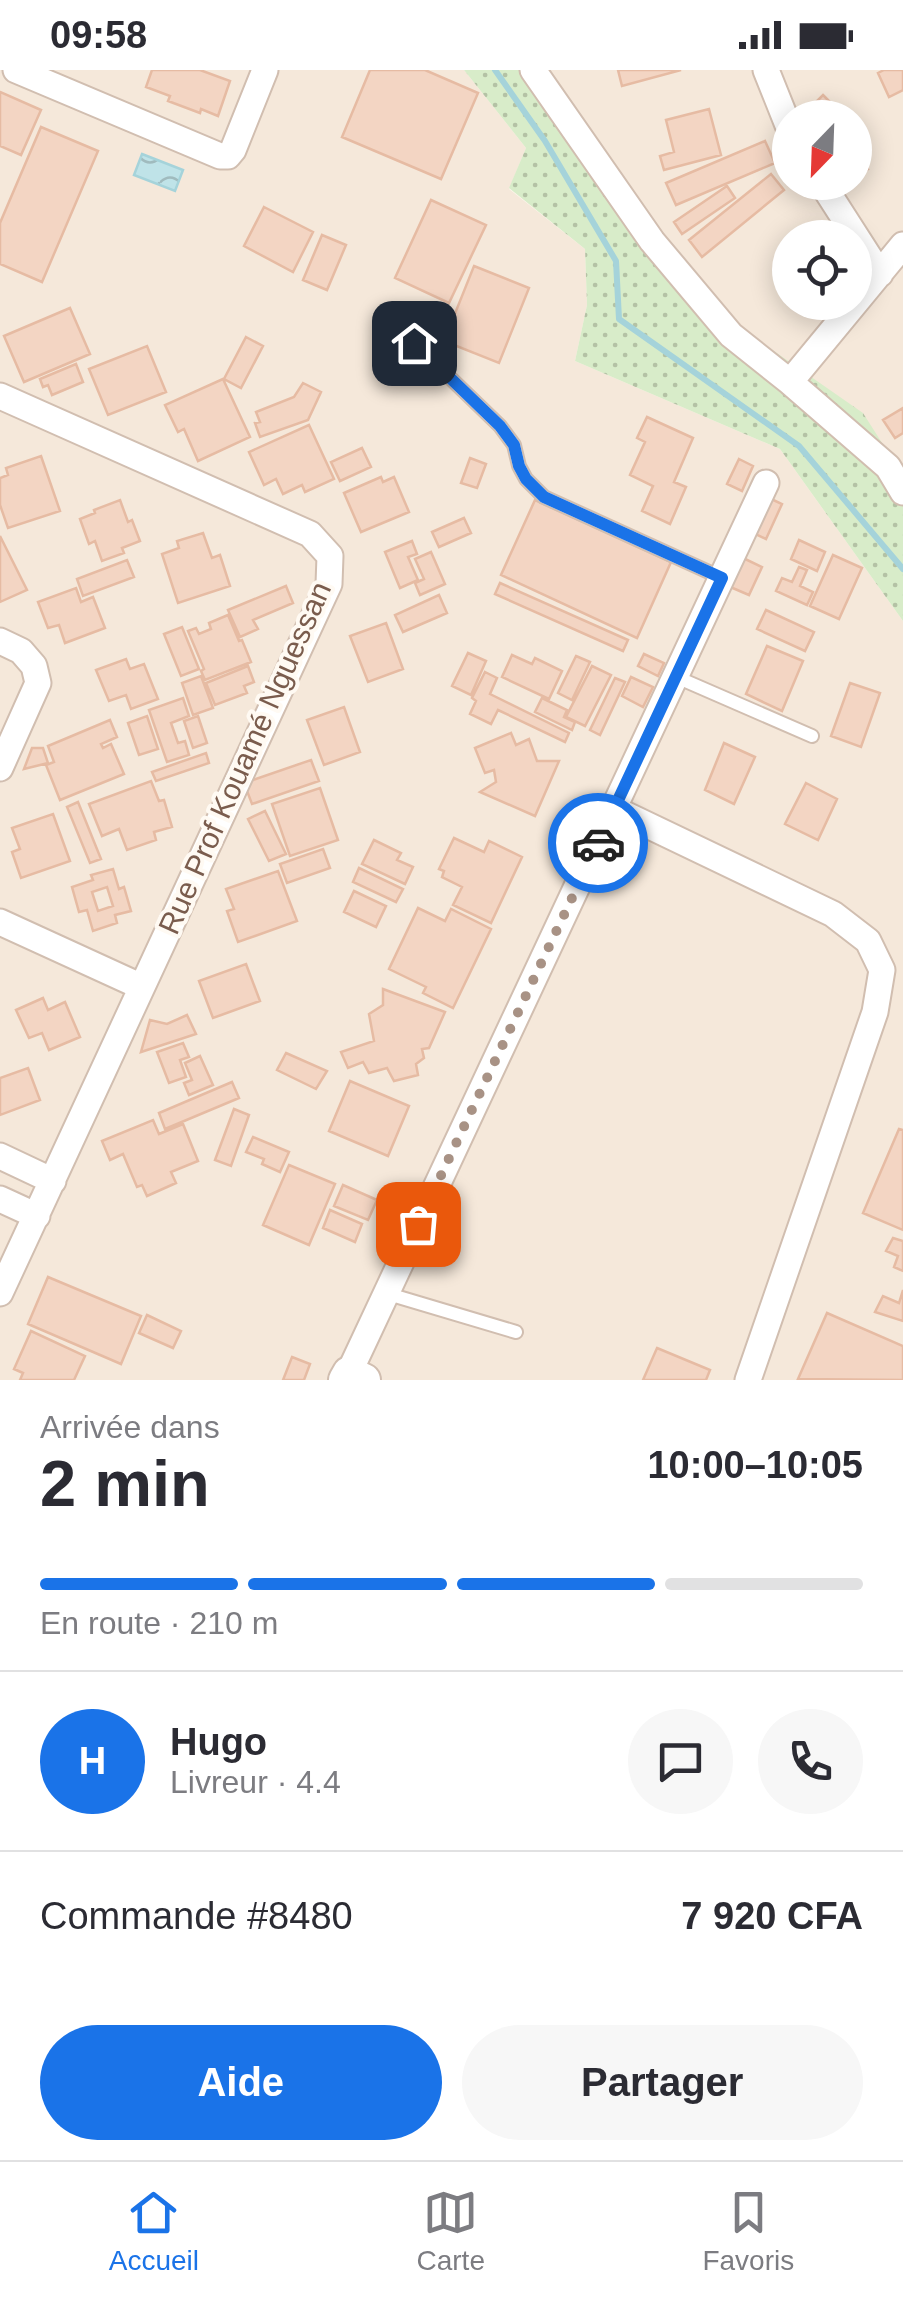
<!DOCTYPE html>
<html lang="fr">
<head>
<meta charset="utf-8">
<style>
	body { margin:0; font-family:Helvetica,sans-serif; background:#f7f7f7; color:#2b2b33; height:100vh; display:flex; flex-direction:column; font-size:38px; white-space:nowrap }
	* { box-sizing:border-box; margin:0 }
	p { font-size:32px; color:#7c7c81 }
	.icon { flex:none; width:55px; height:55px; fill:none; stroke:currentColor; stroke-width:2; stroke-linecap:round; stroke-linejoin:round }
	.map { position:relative; height:1310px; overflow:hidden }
	.details { display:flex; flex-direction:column; background:#fff; flex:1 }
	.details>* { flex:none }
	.needle { width:65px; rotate:203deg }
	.fabs { position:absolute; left:772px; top:30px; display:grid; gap:20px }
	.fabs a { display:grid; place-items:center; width:100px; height:100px; border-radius:50%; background:#fff; box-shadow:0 5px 25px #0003; font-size:50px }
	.pin { position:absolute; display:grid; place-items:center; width:85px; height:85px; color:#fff; margin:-42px; border-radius:20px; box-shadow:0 5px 15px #0006 }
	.courier { position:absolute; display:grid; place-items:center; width:100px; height:100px; margin:-50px; border:8px solid #1a73e8; border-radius:50%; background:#fff; color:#222; box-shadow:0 2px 12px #0007 }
	.headline em { font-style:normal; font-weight:700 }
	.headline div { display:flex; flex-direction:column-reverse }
	.headline { display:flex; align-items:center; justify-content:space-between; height:170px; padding:0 40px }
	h1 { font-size:65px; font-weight:700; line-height:75px }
	.bar { display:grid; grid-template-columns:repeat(4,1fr); gap:15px 10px; align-content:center; height:120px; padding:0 40px }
	.bar i { height:12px; border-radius:8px; background:#e1e1e2 }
	.bar .active { background:#1a73e8 }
	.bar p { grid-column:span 4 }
	.line { display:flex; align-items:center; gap:25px; padding:0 40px; border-top:2px solid #e1e1e2 }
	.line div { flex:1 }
	.round { display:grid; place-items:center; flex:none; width:105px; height:105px; border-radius:52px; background:#f7f7f7 }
	.button { display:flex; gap:20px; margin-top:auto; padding:20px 40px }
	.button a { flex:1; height:115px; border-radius:60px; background:#1a73e8; color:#fff; font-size:40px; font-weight:700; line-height:115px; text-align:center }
	.button a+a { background:#f7f7f7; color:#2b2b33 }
	.status { display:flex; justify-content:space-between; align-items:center; height:70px; padding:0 50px; background:#fff; direction:ltr }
	.status svg { height:28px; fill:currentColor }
	.menu { display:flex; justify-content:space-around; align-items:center; height:140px; border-top:2px solid #e1e1e2; background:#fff; font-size:28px; color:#7c7c81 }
	.menu a { display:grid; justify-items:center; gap:5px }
	.menu .active { color:#1a73e8 }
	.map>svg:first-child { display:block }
	.residential { fill:#f5e8da; fill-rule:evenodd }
	.green { fill:url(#green-dots) }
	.water { fill:url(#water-waves); stroke:#a5d3da; stroke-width:2.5 }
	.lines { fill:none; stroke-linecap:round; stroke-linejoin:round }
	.stream { stroke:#a5d3da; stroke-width:6 }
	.building { fill:#f3d5c3; stroke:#e6bba3; stroke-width:2.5; fill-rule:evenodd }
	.service-casing { stroke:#d1beb0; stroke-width:16 }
	.minor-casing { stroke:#d1beb0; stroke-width:29 }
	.tertiary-casing { stroke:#d1beb0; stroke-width:36 }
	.service { stroke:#fff; stroke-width:12 }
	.minor { stroke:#fff; stroke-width:25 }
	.tertiary { stroke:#fff; stroke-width:32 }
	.done { stroke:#a89285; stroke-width:10; stroke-dasharray:0 18 }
	.route { stroke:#1a73e8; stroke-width:12 }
	.labels { text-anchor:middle; stroke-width:8; stroke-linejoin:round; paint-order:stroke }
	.street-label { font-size:30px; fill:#7a5c4d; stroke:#fffaf3 }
</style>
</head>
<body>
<div class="status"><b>09:58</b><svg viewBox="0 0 49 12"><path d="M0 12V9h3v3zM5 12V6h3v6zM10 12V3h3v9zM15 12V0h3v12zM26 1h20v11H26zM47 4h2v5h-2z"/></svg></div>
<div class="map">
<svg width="903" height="1310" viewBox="0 0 903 1310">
	<defs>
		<pattern id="green-dots" width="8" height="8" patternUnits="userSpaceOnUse" patternTransform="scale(2.5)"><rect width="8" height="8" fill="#d8ecc9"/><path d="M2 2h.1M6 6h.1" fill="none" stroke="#b4c2a5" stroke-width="1.8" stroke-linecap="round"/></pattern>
		<pattern id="water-waves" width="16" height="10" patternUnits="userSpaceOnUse" patternTransform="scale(2.5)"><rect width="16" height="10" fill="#bfe3e8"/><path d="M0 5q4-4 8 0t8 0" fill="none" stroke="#a0bbbe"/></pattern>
	</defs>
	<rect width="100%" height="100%" fill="#fdf6ec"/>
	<path class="residential" d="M0 0H464L526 78 509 119 585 179 587 235 575 291 780 379 903 551V1310H0Z
		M526 0H903V406L686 220ZM790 48H855V112H790ZM790 168H855V232H790Z"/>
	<path class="green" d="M464 0H526L686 220 863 343 903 406V551L780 379 575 291 587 235 585 179 509 118 526 78Z"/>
	<path class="water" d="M142 84 183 100 175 121 134 105Z"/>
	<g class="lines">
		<path class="stream" d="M495 0 545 71 616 191 619 249 799 376 903 499"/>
	</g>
	<path class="building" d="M152 0H200L230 11 218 46 201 39 200 43 168 31 170 26 146 17Z
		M370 0H425L478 23 441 109 342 67Z
		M618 0H681L622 16Z
		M884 0H903V20L889 27 878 3Z
		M0 22 41 40 21 85 0 76Z
		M823 25 836 38 827 48H800Z
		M709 39 721 85 664 100 660 86 674 82 666 50Z
		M41 57 98 81 42 212 0 194V153Z
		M855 67 868 99 855 105Z
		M765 71 775 93 676 135 666 113Z
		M771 104 784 120 702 187 689 170Z
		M727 116 735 128 682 164 674 152Z
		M431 130 486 155 449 233 395 208Z
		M264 137 313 162 293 202 244 176Z
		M322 165 346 175 327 220 303 210Z
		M474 196 529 218 499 293 444 271Z
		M70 238 90 284 24 312 4 266Z
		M246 267 263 276 241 318 224 309Z
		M147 276 166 322 108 345 89 299Z
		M76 294 83 312 52 325 48 315 43 317 40 309Z
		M223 309 250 367 198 391 184 359 178 362 165 335Z
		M303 313 321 322 308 350 260 367 255 353 260 352 256 342 294 327Z
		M903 338V363L895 368 883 350Z
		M647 347 693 368 674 412 686 417 670 454 642 441 653 416 630 405 645 372 637 368Z
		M309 355 334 409 305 422 302 415 283 424 276 409 264 415 249 382Z
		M362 378 371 397 340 411 331 392Z
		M41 386 60 441 8 458 0 435V408L8 405 6 398Z
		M470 388 486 394 477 418 461 413Z
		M739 389 753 396 742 421 727 414Z
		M381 407 383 412 394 407 409 442 361 462 344 423Z
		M767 427 782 434 766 469 751 462Z
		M120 430 128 452 132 450 140 471 122 478 124 483 102 491 95 471 89 474 80 449 95 443 94 440Z
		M535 430 671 492 637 568 501 505Z
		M464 448 471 463 439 477 432 462Z
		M203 463 212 488 220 485 230 516 178 533 162 484 179 478 177 471Z
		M0 466 27 520 0 532Z
		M799 470 825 482 817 501 791 489Z
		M412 471 417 484 408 487 418 510 400 518 385 482Z
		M431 482 445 514 420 525 415 513 424 509 415 489Z
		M833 485 862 498 839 549 810 536Z
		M741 487 762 497 749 525 728 516Z
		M127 490 134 507 83 526 77 509Z
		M799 497 807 500 800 516 813 522 807 535 776 521 782 508 792 512Z
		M500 513 628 570 623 581 495 524Z
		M286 516 293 533 253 550 258 559 240 567 228 540Z
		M76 518 81 532 93 527 105 558 65 573 59 555 48 558 38 532Z
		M439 525 447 543 403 562 395 545Z
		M766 540 814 562 805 581 757 559Z
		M228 545 239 571 242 570 251 592 205 610 201 601 204 599 188 561 196 558 199 564 211 559 209 553Z
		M386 553 403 599 368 612 350 566Z
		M182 557 199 599 181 606 164 564Z
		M767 576 803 591 782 641 746 624Z
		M468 583 486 591 471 625 452 616Z
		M644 584 664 593 658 606 638 596Z
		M512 585 532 594 535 588 562 601 549 629 502 607Z
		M576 586 590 592 572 630 558 623Z
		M126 589 130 599 144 594 158 629 131 639 126 625 109 631 96 600Z
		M248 596 254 612 244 616 247 623 215 635 206 613Z
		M592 596 611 605 585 656 566 647Z
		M485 602 497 608 490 624 569 663 565 672 498 640 491 654 470 644 476 631 472 628Z
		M201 606 213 638 193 645 182 613Z
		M631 607 653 617 643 637 622 626Z
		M615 608 625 612 600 665 590 660Z
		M850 613 880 623 861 677 831 666Z
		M183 628 189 646 171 653 178 673 185 671 189 685 167 692 149 640Z
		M542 628 567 640 564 647 575 652 572 660 535 642Z
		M344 637 360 682 324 695 307 650Z
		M147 646 158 679 139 685 128 653Z
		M198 646 207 673 193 678 184 651Z
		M110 650 117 667 101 674 103 678 111 674 124 704 60 730 46 695 54 692 48 676Z
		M511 663 516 675 529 669 537 691H559L535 746 480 722 496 712 494 700 485 703 475 678Z
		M724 673 755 687 734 734 705 720Z
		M32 678H43L48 693 24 699Z
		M206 683 209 693 156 711 152 702Z
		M311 690 319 711 252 734 244 713Z
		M151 711 159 731 164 730 172 757 154 762 156 770 127 780 119 759 102 766 89 734Z
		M806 713 837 729 818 770 785 754Z
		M320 718 338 770 290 786 272 734Z
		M78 732 101 789 90 793 67 737Z
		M265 741 286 784 269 791 248 749Z
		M53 744 70 791 21 808 12 782 20 779 12 758Z
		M454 768 484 782 489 771 522 787 491 853 453 835 462 817 442 807 444 801 439 799Z
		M374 770 401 783 397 790 413 797 405 814 362 794Z
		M323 779 330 798 287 813 280 794Z
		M359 798 403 819 396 832 353 812Z
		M113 799 119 819 124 817 131 841 115 845 117 853 93 861 87 840 79 842 72 817 93 810 91 805ZM107 817 113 836 98 841 92 822Z
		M278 801 297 851 238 872 227 841 234 839 226 819Z
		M354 821 386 836 376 857 344 842Z
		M418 838 445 851 451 839 491 859 453 938 423 923 426 917 389 899Z
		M246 894 260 931 213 948 199 911Z
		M383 919 445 942 429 978 422 979 424 988 416 994 418 1005 394 1011 387 998 369 1003 363 992 348 998 341 982 374 971 369 944 383 935Z
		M43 928 48 940 65 932 80 967 49 980 42 963 29 968 16 940Z
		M187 945 196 964 141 982 150 950 167 954Z
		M183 973 189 987 180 990 186 1007 169 1013 157 982Z
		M286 983 327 1001 316 1019 277 1000Z
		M200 986 213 1015 189 1025 184 1013 192 1010 185 993Z
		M28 998 40 1030 0 1045V1008Z
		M350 1011 409 1036 388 1086 329 1061Z
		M232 1012 239 1028 165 1059 159 1043Z
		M234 1039 249 1045 231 1096 215 1090Z
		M153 1050 159 1064 183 1054 198 1091 171 1102 176 1113 147 1126 142 1115 137 1117 123 1084 110 1090 102 1071Z
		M899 1059 903 1060V1160L863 1143Z
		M253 1067 289 1082 280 1102 262 1094 264 1089 246 1082Z
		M289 1095 335 1114 309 1175 263 1155Z
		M343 1115 377 1130 368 1150 334 1136Z
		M330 1140 362 1154 355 1172 323 1158Z
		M893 1168 903 1171V1201L894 1197 898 1186 886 1181Z
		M48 1207 141 1246 121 1294 28 1254Z
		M903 1220V1251L875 1242 883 1226 899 1233Z
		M827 1243 903 1276V1310L798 1309Z
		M147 1245 181 1261 173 1278 139 1263Z
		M31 1261 85 1286 74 1310H20L23 1303 14 1299Z
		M657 1278 710 1300 706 1310H643Z
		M292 1287 310 1294 304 1310H283Z"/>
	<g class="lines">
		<defs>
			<path id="service" d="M414 273 500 356 514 375 519 396 526 409 544 427 722 508
				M674 606 812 666
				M385 1223 516 1262"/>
			<path id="minor" d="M16 0 220 86H228L233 80 265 0
				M533 0 652 171 731 265 790 312 888 397 903 422
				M766 0 790 60
				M821 112 880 204
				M790 312 903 175
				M0 326 310 464 330 486 329 514 0 1223
				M0 571 21 581 34 596 38 613 0 698
				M614 739 833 844 868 871 882 900 875 942 748 1310
				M0 852 142 917
				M0 1086 53 1111
				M0 1129 37 1146
				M349 1303 766 413"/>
			<path id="tertiary" d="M345 1310 349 1303 364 1310"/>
		</defs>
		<use href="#service" class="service-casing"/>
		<use href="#minor" class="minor-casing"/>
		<use href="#tertiary" class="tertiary-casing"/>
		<use href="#service" class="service"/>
		<use href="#minor" class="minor"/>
		<use href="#tertiary" class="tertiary"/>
	</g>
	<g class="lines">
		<path class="done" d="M418 1154 598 773"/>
		<path class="route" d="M414 273 500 356 514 375 519 396 526 409 544 427 722 508 598 773"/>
	</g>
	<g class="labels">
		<g class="street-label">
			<text transform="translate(245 688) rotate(-66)" y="10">Rue Prof Kouamé Nguessan</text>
		</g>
	</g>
</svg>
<div class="fabs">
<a><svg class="needle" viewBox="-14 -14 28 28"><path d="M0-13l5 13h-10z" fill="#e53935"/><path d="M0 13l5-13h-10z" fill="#7c7c81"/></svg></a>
<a><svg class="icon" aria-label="locate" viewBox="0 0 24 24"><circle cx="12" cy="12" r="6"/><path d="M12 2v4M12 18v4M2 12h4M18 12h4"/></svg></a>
</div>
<div class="pin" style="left:418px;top:1154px;background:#ea580c"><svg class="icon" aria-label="bag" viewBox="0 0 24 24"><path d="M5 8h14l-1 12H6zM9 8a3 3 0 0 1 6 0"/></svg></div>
<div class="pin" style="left:414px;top:273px;background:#1f2937"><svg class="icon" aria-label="home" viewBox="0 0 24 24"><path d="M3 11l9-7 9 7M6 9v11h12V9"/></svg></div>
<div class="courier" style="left:598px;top:773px"><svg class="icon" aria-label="car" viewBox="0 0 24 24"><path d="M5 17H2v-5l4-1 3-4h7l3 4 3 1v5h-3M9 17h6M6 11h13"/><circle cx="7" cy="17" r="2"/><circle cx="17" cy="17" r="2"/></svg></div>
</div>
<section class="details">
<div class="headline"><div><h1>2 min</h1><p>Arrivée dans</p></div><em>10:00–10:05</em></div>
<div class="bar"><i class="active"></i><i class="active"></i><i class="active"></i><i></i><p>En route · 210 m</p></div>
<div class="line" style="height:180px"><b class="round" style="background:#1a73e8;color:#fff">H</b><div><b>Hugo</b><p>Livreur · 4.4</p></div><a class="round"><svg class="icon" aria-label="chat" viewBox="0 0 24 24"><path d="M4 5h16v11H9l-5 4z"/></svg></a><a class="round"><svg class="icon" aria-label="phone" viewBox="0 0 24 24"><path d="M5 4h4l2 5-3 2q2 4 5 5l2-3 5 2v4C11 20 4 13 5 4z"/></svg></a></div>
<div class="line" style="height:130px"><div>Commande #8480</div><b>7 920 CFA</b></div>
<div class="button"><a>Aide</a><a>Partager</a></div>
</section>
<nav class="menu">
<a class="active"><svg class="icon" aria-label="home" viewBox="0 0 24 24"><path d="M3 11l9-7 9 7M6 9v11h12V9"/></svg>Accueil</a>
<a><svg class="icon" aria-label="map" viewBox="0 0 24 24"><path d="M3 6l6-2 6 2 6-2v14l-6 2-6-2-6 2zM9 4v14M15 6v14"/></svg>Carte</a>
<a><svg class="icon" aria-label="saved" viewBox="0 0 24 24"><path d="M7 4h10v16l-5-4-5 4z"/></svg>Favoris</a>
</nav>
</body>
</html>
